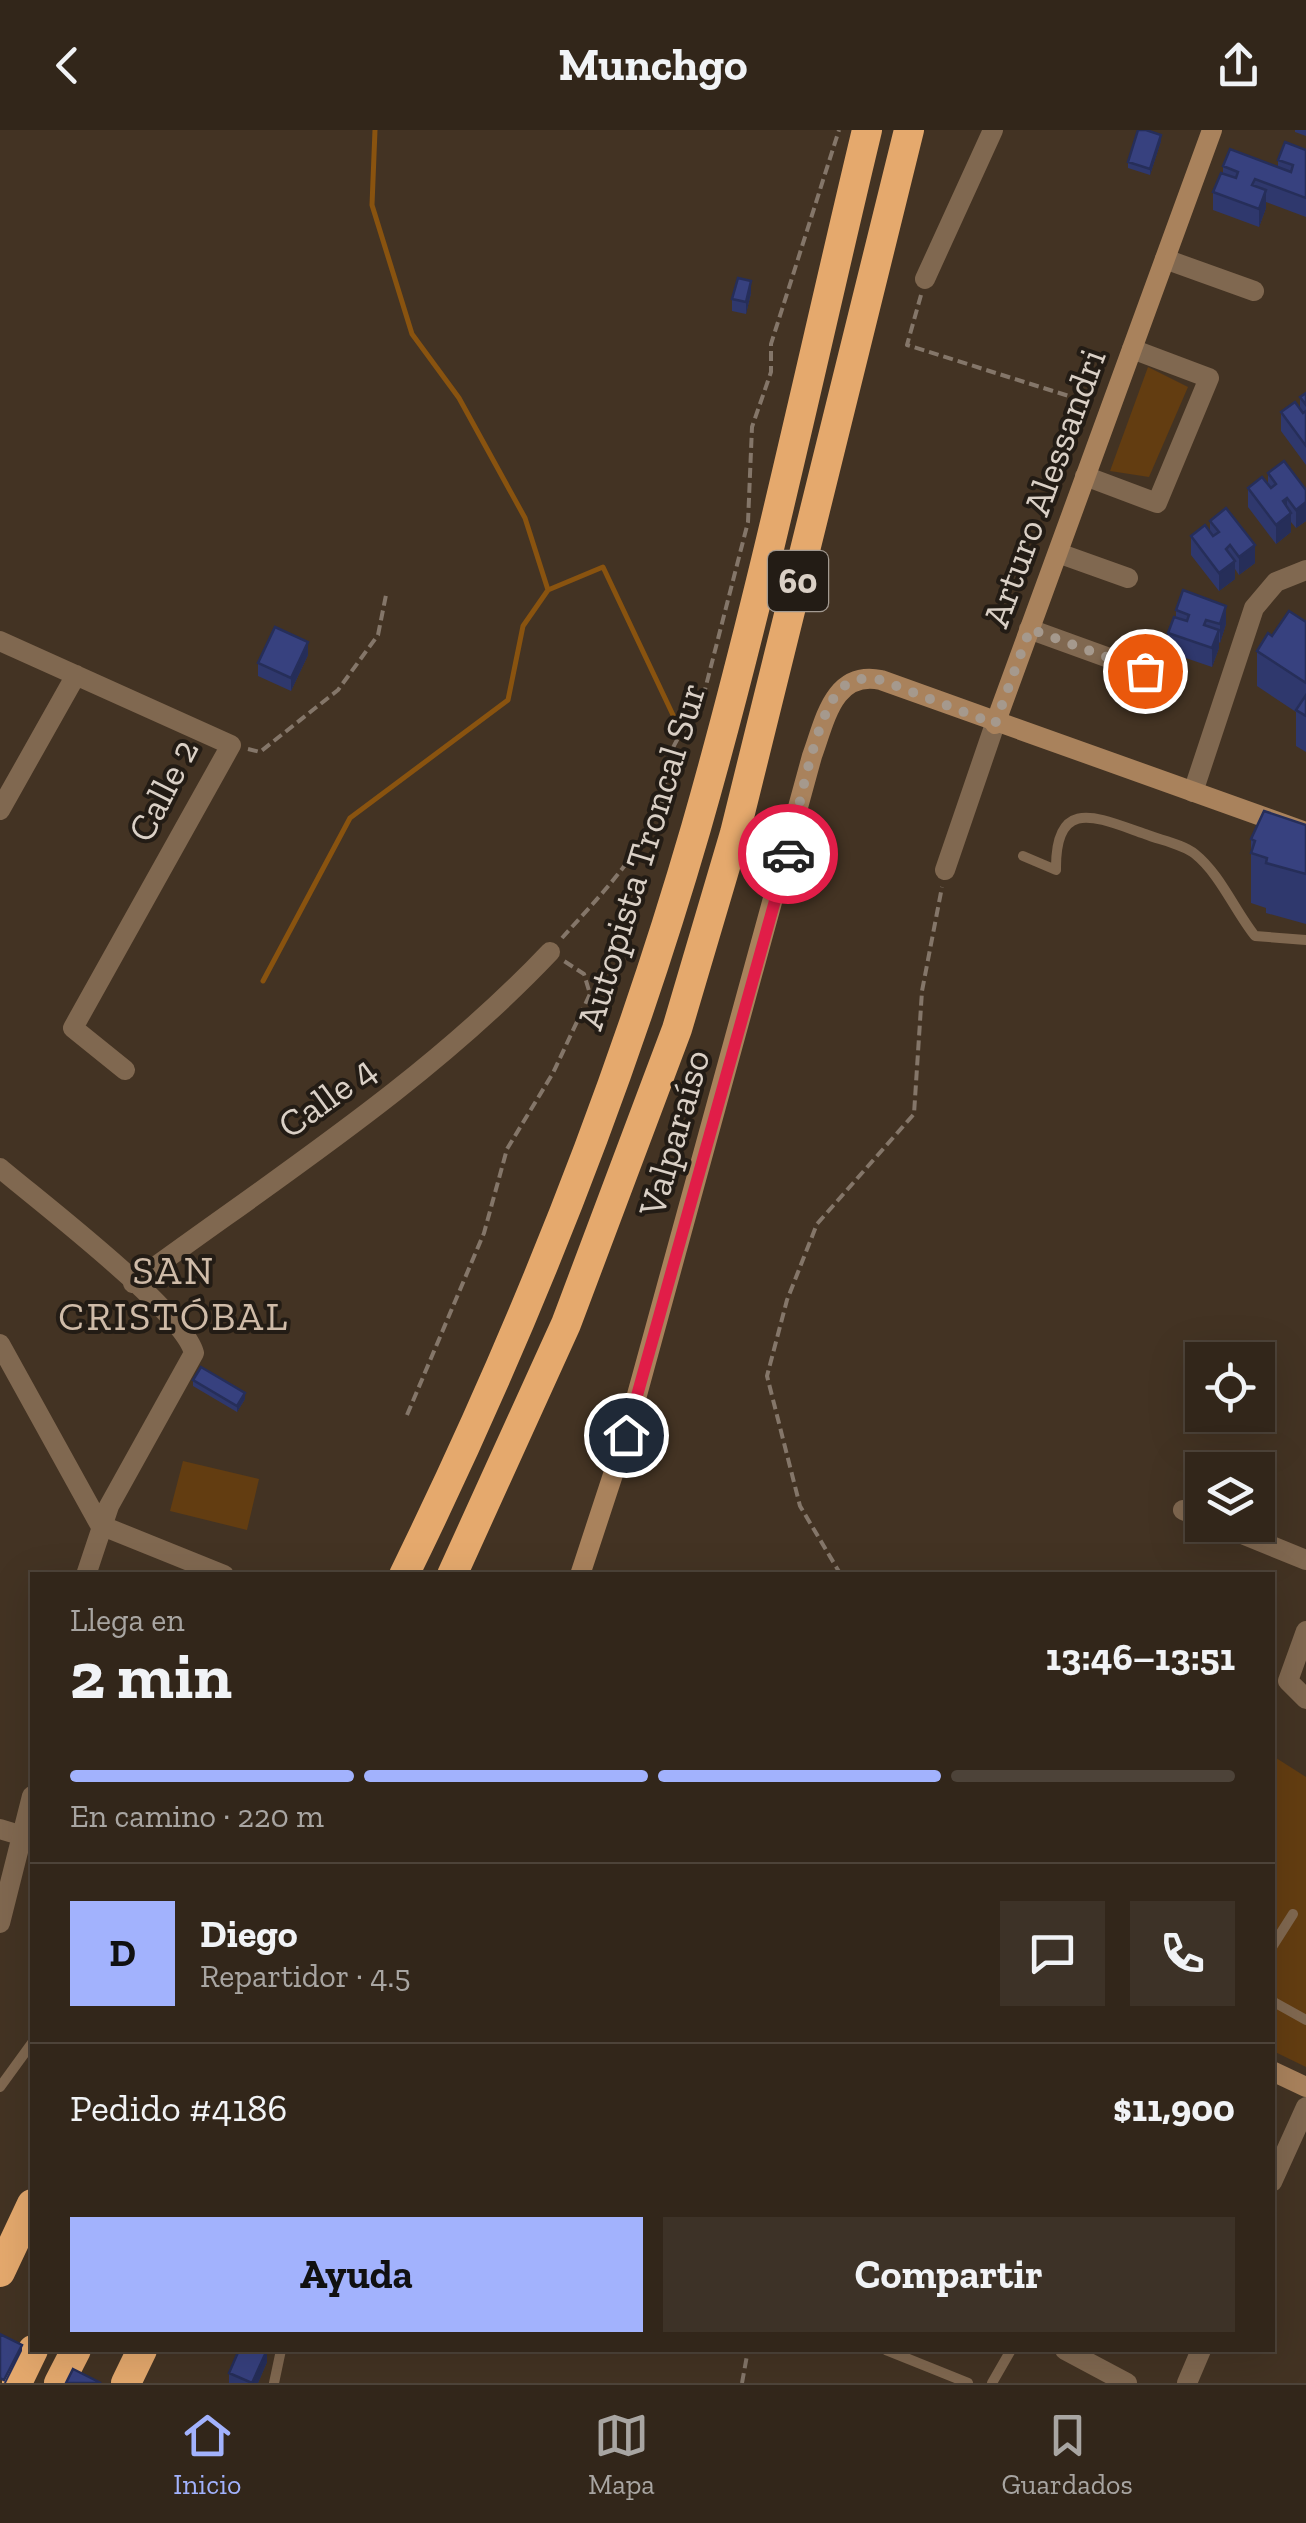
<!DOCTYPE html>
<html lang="es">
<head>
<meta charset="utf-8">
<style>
	body { margin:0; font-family:"Zilla Slab",serif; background:#3d3227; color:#f1f3f6; height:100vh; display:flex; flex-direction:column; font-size:38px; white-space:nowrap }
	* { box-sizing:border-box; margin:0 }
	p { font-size:32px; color:#a8a5a2 }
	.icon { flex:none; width:55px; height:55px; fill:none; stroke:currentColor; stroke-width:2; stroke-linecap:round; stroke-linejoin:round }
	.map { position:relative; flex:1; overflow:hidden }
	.sheet { position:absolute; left:30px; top:1442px; width:1245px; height:780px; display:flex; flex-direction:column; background:#32261a; border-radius:0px; box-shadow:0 10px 40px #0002,0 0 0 2px #4d4339 }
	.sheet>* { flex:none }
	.tools { position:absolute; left:1185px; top:1212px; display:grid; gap:20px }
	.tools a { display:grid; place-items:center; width:90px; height:90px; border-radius:0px; background:#32261a; box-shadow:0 10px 40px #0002,0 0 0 2px #4d4339; font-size:50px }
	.pin { position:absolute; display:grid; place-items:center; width:85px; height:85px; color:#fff; margin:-42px; border:5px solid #fff; border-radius:50%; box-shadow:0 2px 10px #0007 }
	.courier { position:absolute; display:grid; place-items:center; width:100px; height:100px; margin:-50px; border:8px solid #e11d48; border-radius:50%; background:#fff; color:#222; box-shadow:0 2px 12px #0007 }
	.head em { font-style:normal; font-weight:700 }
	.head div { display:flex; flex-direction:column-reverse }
	.head { display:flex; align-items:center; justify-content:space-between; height:170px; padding:0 40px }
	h1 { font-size:65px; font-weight:700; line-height:75px }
	.bar { display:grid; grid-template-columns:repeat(4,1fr); gap:15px 10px; align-content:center; height:120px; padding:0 40px }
	.bar i { height:12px; border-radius:8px; background:#4d4339 }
	.bar .active { background:#a2b2fd }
	.bar p { grid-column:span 4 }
	.line { display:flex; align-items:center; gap:25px; padding:0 40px; border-top:2px solid #4d4339 }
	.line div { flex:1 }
	.round { display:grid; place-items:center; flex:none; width:105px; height:105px; border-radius:0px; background:#3d3227 }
	.action { display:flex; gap:20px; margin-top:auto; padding:20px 40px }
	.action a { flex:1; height:115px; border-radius:0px; background:#a2b2fd; color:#111; font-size:40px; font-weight:700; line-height:115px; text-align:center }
	.action a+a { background:#3d3227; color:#f1f3f6 }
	header { display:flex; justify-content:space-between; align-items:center; height:130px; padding:0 40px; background:#32261a; font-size:45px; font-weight:700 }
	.dock { display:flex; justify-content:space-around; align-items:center; height:140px; border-top:2px solid #4d4339; background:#32261a; font-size:28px; color:#a8a5a2 }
	.dock a { display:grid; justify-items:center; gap:5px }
	.dock .active { color:#a2b2fd }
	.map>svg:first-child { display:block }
	.green { fill:#633d11 }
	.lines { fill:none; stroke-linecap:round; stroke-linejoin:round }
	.stream { stroke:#89530f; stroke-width:5 }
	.path { stroke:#847669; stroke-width:4; stroke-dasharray:10 5; stroke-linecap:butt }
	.service { stroke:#806850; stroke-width:10 }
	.minor { stroke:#806850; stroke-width:20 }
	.tertiary { stroke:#806850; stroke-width:20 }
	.secondary { stroke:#a9825c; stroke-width:20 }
	.motorway { stroke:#e5a96d; stroke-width:30 }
	.wall { fill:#2f386d }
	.shaded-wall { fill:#262e59 }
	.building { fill:#37417f; stroke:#262e59; stroke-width:2.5 }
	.done { stroke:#a5998d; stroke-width:10; stroke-dasharray:0 18 }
	.route { stroke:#e11d48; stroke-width:12 }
	.labels { text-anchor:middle; stroke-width:8; stroke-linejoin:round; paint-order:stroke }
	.shield { fill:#231c15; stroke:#a39a91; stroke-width:2.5 }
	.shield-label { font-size:35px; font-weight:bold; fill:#dad0c6 }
	.street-label { font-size:38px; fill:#dad0c6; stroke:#231c15 }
	.neighbourhood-label { font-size:40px; letter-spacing:2.5px; fill:#cfbba8; stroke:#231c15 }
</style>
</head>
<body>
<header><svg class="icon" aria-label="back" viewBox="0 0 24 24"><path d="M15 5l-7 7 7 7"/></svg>Munchgo<svg class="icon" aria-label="share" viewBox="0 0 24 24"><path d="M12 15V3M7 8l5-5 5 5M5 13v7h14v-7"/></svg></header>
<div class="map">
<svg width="1306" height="2253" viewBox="0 0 1306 2253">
	<rect width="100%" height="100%" fill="#433323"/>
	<path class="green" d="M1148 237 1188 257 1149 347 1110 341Z
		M183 1331 259 1349 247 1400 170 1381Z
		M1273 1626 1306 1647V1937L1273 1921Z"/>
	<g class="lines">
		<path class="stream" d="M375 0 372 75 412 204 459 268 525 388 548 460
			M263 851 350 688 508 570 523 496 548 460 603 437 673 585"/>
		<path class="path" d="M921 165 907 215 1091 273
			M248 619 260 622 338 560 378 505 386 465
			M562 808C597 769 638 727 660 678 666 664 665 647 668 632 673 612 686 595 700 579L748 392 752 297 771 242V214L839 0
			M407 1285 484 1103 507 1019 553 943 590 864 584 844 564 831
			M841 1445 800 1376 767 1246 787 1170 817 1094 914 984 922 861 942 757
			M742 2253 748 2220"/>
		<path class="service" d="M1023 726 1056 740C1055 666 1096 687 1145 704 1160 710 1183 714 1195 724 1220 744 1235 781 1255 806L1306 810
			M1272 1817 1293 1784
			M1272 1871 1306 1890
			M0 1957 32 1913
			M886 2220 968 2253
			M274 2253 281 2220
			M992 2253 1011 2220"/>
		<path class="minor" d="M1165 129 1254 161
			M925 149 993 0
			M1085 346 1157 373 1209 248 1132 219
			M1058 423 1128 448
			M1029 499 1145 541
			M0 511 231 615 73 898 125 940
			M1193 662 1254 478 1276 452 1306 440
			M0 680 76 545
			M945 740 995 594
			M133 1153C276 1048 428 951 550 822
			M1183 1380 1202 1388
			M1220 1395 1306 1430
			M1288 1551 1306 1501
			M1288 1551 1306 1569
			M0 1699 23 1706
			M1065 2220 1127 2253"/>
		<path class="tertiary" d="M0 1038C40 1072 183 1181 194 1223L109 1376 86 1445
			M0 1214 100 1395
			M100 1395 224 1445
			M0 1793 32 1666
			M1272 2052 1306 1977
			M1187 2253 1201 2220"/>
		<path class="secondary" d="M995 594 1212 0
			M580 1445 626 1305 812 626C825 591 833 540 881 550L1306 702
			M1272 1941 1306 1957"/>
		<path class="motorway" d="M404 1445C522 1204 621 956 696 698 762 468 811 233 867 0
			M452 1445 566 1194 677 899 735 703 909 0
			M0 2142 32 2074
			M17 2253 33 2220
			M59 2253 76 2220
			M126 2253 142 2220"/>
	</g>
	<path class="wall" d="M1295 0H1306V6L1295 2Z
		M1161 11 1150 45 1128 38V32Z
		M1306 20V87L1266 72V78L1259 97 1213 80V62L1223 44V36L1278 37V30Z
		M751 163 746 184 732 181V169Z
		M1306 263V335L1281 301V282L1300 279V267Z
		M1268 343 1306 360V391L1296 398 1291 392V402L1276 414 1248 377V358L1268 354Z
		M1210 391 1255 433 1239 445 1235 439V449L1219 461 1191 425V406L1210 402Z
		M1176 480 1226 494 1220 513 1219 512V518L1212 537 1168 522V503L1176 487Z
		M1306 492V622L1296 616V582L1257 556V521L1272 506Z
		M308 525 291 561 258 546V533Z
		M1306 695V794L1266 783V778L1251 773V709Z
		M193 1250 245 1269 237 1282 193 1256Z
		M267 2232 258 2253H229V2243Z"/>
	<path class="shaded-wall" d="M1161 5V11L1150 45V39Z
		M1266 60V78L1259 97V79Z
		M751 151V163L746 184V172Z
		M1287 368V386L1291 383V402L1276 414V395L1283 371Z
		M1306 372V391L1296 398V380Z
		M1255 415V433L1239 445V427Z
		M1235 431V449L1219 461V443Z
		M1226 476V494L1220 513V494Z
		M1219 500V518L1212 537V518Z
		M308 512V525L291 561V548Z
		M245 1263V1269L237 1282V1276Z
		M22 2215V2221L6 2253H4Z
		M267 2220V2232L258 2253H252Z"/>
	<path class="building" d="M1138 0H1146L1161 5 1150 39 1128 32Z
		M1285 12 1306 20V68L1255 49 1252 55 1266 60 1259 79 1213 62 1221 43 1236 48 1238 42 1223 36 1230 19 1291 42 1293 35 1278 30Z
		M738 148 751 151 746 172 732 169Z
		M1306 263V275L1300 267Z
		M1295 272 1303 283 1306 281V316L1281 282Z
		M1284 331 1306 360V372L1296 380 1287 368 1283 371 1291 383 1276 395 1248 358 1262 347 1271 358 1276 354 1268 343Z
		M1226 378 1255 415 1239 427 1230 415 1226 419 1235 431 1219 443 1191 406 1205 395 1213 406 1219 402 1210 391Z
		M1183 460 1226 476 1220 494 1206 490 1204 495 1219 500 1212 518 1168 503 1174 487 1187 491 1189 485 1176 480Z
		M1289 481 1306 492V553L1257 521 1268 503 1272 506Z
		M275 497 308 512 291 548 258 533Z
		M1306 565V586L1296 580Z
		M1264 681 1306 695V744L1266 733 1267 728 1251 723 1255 711 1251 709Z
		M201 1237 245 1263 237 1276 193 1250Z
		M0 2204 22 2215 4 2250 0 2248Z
		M239 2220H267L252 2253 229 2243Z
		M73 2239 101 2253H66Z"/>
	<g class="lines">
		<path class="done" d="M788 724C798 685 814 589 839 561 850 548 866 547 881 550L995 594 1030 499 1145 541"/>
		<path class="route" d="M626 1305 788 724"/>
	</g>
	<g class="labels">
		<rect class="shield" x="768" y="421" width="60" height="60" rx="8"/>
		<g class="shield-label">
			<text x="798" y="463">60</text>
		</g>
		<g class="street-label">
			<text transform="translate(1044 358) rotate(-70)" y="13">Arturo Alessandri</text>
			<text transform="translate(163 660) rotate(-63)" y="13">Calle 2</text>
			<text transform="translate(641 726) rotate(-73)" y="13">Autopista Troncal Sur</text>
			<text transform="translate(327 967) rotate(-36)" y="13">Calle 4</text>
			<text transform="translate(674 1003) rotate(-74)" y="13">Valparaíso</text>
		</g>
		<g class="neighbourhood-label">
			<text x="174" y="1154">SAN<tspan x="174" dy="46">CRISTÓBAL</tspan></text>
		</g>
	</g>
</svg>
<div class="tools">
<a><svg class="icon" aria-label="locate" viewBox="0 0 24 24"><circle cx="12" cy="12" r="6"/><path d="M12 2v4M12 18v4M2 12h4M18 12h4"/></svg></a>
<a><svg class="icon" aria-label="layers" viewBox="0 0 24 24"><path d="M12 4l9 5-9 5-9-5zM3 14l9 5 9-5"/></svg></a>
</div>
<div class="pin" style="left:1145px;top:541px;background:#ea580c"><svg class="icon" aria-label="bag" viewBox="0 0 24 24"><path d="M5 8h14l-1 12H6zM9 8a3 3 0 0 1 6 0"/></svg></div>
<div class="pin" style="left:626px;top:1305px;background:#1f2937"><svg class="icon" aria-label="home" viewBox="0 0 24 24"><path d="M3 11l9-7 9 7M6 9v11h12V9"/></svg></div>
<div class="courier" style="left:788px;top:724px"><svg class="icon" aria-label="car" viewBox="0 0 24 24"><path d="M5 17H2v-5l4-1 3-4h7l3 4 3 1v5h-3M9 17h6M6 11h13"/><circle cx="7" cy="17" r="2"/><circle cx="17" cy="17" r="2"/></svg></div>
<section class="sheet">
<div class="head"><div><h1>2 min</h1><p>Llega en</p></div><em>13:46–13:51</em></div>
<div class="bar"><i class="active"></i><i class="active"></i><i class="active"></i><i></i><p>En camino · 220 m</p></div>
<div class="line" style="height:180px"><b class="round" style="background:#a2b2fd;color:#111">D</b><div><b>Diego</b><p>Repartidor · 4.5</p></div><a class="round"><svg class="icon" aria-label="chat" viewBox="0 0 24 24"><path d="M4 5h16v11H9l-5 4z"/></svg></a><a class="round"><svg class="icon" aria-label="phone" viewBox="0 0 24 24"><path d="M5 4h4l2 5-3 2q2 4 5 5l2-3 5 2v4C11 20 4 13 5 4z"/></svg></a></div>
<div class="line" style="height:130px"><div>Pedido #4186</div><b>$11,900</b></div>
<div class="action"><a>Ayuda</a><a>Compartir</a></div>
</section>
</div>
<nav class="dock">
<a class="active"><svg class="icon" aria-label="home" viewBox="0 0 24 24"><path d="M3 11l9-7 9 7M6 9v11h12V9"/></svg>Inicio</a>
<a><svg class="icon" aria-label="map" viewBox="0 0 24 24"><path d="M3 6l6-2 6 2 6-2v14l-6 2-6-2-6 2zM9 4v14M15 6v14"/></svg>Mapa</a>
<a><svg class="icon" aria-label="saved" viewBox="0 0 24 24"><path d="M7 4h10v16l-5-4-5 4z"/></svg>Guardados</a>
</nav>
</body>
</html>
